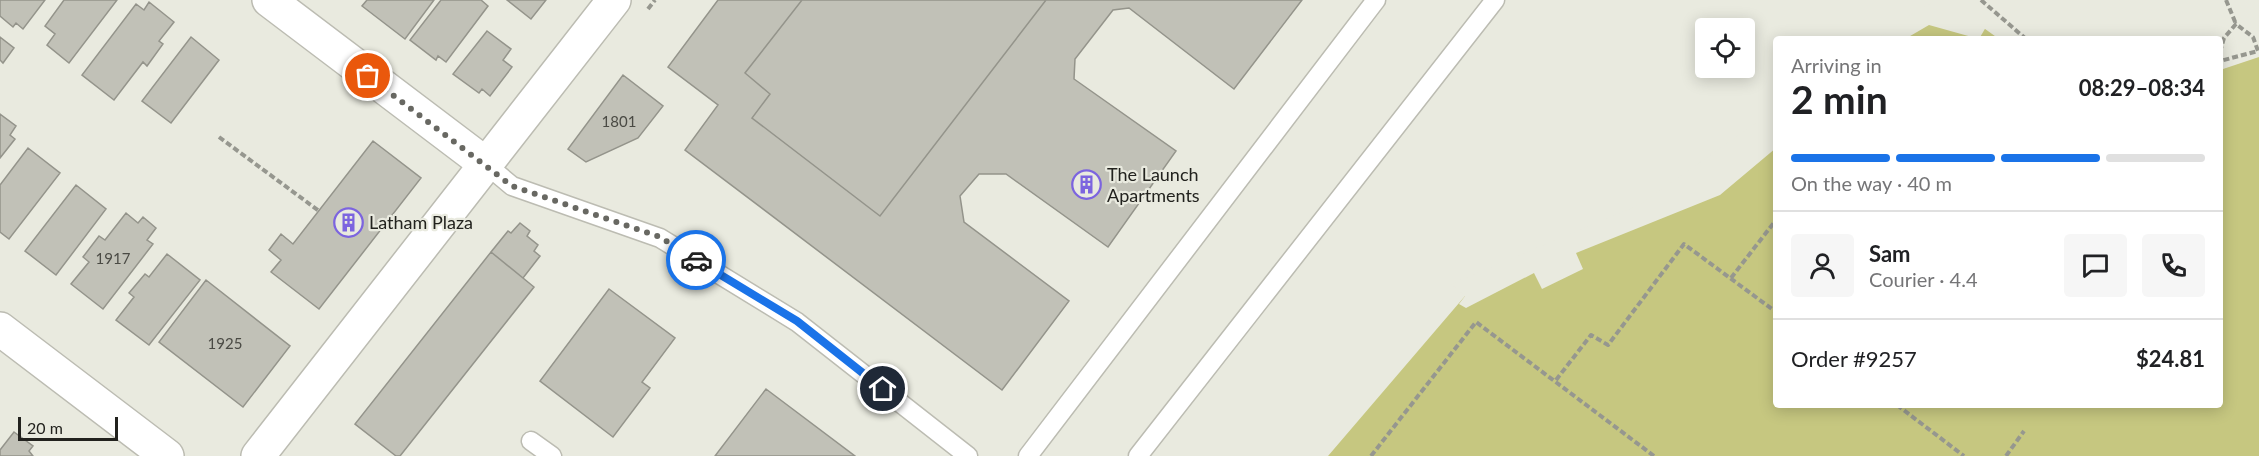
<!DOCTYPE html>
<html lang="en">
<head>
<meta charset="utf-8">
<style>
	body { margin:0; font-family:Lato,sans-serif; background:#f6f6f6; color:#202124; height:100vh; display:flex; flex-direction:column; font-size:22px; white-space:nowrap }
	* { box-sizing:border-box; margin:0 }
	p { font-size:20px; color:#757577 }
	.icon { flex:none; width:33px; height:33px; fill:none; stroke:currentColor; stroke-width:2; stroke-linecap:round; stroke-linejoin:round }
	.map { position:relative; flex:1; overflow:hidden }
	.sheet { position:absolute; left:1773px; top:36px; width:450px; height:372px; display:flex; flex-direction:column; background:#fff; border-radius:6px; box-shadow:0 3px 15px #0003 }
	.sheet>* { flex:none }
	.fabs { position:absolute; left:1695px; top:18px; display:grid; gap:12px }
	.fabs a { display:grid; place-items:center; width:60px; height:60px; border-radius:6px; background:#fff; box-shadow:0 3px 15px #0003; font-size:30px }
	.scale { position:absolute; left:18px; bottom:15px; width:100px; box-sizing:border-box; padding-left:6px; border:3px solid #22221e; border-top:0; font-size:16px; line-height:21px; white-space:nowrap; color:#22221e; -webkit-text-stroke:4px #e9eadf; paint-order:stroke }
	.pin { position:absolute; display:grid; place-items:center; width:51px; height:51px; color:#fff; margin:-26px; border:3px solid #fff; border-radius:50%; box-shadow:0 2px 6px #0007 }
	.courier { position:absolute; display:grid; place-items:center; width:60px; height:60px; margin:-30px; border:4px solid #1a73e8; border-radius:50%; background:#fff; color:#222; box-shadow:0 2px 8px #0007 }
	.overview em { font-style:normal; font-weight:700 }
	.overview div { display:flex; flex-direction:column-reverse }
	.overview { display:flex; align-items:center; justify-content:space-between; height:102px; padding:0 18px }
	h1 { font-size:39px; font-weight:700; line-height:45px }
	.bar { display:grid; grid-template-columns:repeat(4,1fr); gap:9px 6px; align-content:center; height:72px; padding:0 18px }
	.bar i { height:8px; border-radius:4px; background:#e0e0e0 }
	.bar .selected { background:#1a73e8 }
	.bar p { grid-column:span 4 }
	.line { display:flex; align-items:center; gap:15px; padding:0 18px; border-top:2px solid #e0e0e0 }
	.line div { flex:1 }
	.round { display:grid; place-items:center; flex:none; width:63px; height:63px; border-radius:6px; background:#f6f6f6 }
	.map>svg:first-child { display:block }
	.water { fill:#c6c780 }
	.pier { fill:#e9eadf }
	.building { fill:#c1c1b7; stroke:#94948b; stroke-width:1.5 }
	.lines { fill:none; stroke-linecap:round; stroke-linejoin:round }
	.service-casing { stroke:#bcbcb2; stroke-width:21 }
	.minor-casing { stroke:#bcbcb2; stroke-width:36 }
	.tertiary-casing { stroke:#bcbcb2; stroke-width:36 }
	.path { stroke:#96978f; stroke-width:4; stroke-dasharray:6 3; stroke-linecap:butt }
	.service { stroke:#fff; stroke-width:18 }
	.minor { stroke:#fff; stroke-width:33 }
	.tertiary { stroke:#fff; stroke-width:33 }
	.done { stroke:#686862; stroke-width:6; stroke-dasharray:0 10.8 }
	.route { stroke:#1a73e8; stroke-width:8 }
	.labels { text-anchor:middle; stroke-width:4.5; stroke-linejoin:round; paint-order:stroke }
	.number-label { font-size:15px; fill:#4a4a44 }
	.poi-label { font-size:18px; fill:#22221e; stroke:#e9eadf; text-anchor:start }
</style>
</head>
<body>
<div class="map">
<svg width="2259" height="456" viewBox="0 0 2259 456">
	<rect width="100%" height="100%" fill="#e9eadf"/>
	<path class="water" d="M1945 0 1999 39H1880Z
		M2259 57V456H1328L1465 296 1640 208 1776 112V405H2220V70Z"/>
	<path class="pier" d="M1939 0H1950L1986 27 1979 39 1929 25 1905 39H1877L1916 11Z
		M1776 109V148L1720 195 1576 253 1583 269 1542 289 1534 273 1466 308 1459 304 1465 296 1451 284 1639 205Z"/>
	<path class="building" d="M0 0H45L23 29 16 23 13 27 0 16Z
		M64 0H117L69 63 47 45 55 34 45 26Z
		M367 0H434L405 39 362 6Z
		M441 0H481L488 6 446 62 438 56 436 60 410 40Z
		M507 0H546L531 19Z
		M718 0H802L745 73 770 94 752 118 880 216 1046 0H1302L1234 89 1129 8 1113 10 1075 59 1074 79 1176 151 1108 247 1006 174H979L960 196 964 222 1069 301 1002 390 685 150 718 105 668 67Z
		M802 0H1046L880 216 752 118 770 94 745 73Z
		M149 2 174 22 159 41 163 44 147 66 143 62 114 100 82 75 136 4 144 10Z
		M487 31 511 49 503 60 512 67 490 96 482 89 479 93 453 74Z
		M0 37 14 48 3 63 0 60Z
		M191 37 219 60 171 123 142 101Z
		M623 75 663 106 638 138 586 162 568 149Z
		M0 114 16 126 10 135 15 139 0 158Z
		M373 141 421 178 319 309 271 272 281 260 269 250 281 234 293 244Z
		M28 148 60 173 9 239 0 232V185Z
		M76 185 106 209 56 275 25 251Z
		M126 213 138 223 143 217 156 228 147 240 153 244 103 309 71 284 89 262 83 257 99 236 105 240Z
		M520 223 530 231 527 236 538 245 534 251 540 256 523 278 491 252 508 231 511 233Z
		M491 252 534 287 400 456H396L355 424Z
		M167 254 200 280 149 345 116 320 134 297 129 293 145 274 149 277Z
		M206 280 290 346 243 407 159 342Z
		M609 289 675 338 642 382 650 388 613 437 540 381Z
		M766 389 855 456H715Z
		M14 432 33 446 29 451 33 456H0V450Z"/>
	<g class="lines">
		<defs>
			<path id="service" d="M487 165 512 186 660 238 797 322 968 456
				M531 441 552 456
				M1028 456 1376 0
				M1138 456 1495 0"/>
			<path id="minor" d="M269 0 487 165
				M0 329 167 456"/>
			<path id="tertiary" d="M258 456 614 0"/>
		</defs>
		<use href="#service" class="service-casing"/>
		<use href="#minor" class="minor-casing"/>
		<use href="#tertiary" class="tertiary-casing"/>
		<path class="path" d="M1981 0 2026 39
			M2226 0 2236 24
			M648 9 655 0
			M2220 52 2224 38 2236 24 2253 37 2258 51 2220 61
			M219 137 319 211
			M1731 278 1776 220
			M1556 380 1591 335 1608 345 1684 244 1776 312
			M1897 405 1964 456
			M1371 456 1476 322 1654 456
			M2006 456 2024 431"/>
		<use href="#service" class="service"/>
		<use href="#minor" class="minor"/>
		<use href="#tertiary" class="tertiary"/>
	</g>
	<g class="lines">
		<path class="done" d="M368 76 512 186 660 237 696 260"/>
		<path class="route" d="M696 260 797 321 883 389"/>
	</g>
	<defs>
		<symbol id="building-ring" viewBox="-11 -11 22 22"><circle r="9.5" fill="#e9eadf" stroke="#7c64df" stroke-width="1.5"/><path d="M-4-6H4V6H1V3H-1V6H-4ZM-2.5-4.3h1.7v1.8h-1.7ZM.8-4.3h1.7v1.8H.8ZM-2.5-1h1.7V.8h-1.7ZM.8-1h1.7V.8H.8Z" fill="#7c64df"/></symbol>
	</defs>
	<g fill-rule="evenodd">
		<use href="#building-ring" x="1070" y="168" width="33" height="33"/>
		<use href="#building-ring" x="332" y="206" width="33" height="33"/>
	</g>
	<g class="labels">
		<g class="number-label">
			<text x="619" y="127">1801</text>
			<text x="113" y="264">1917</text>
			<text x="225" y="349">1925</text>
		</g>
		<g class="poi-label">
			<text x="1107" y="181">The Launch<tspan x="1107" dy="21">Apartments</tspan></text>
			<text x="369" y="229">Latham Plaza</text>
		</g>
	</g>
</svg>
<div class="fabs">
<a><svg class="icon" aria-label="locate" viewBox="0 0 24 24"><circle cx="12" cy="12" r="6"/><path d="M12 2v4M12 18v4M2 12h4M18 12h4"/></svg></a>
</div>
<div class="scale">20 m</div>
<div class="pin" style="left:368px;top:76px;background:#ea580c"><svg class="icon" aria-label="bag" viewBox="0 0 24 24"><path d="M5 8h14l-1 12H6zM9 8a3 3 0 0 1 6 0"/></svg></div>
<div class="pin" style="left:883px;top:389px;background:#1f2937"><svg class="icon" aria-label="home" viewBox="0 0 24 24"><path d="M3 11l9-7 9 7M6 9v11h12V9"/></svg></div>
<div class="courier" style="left:696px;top:260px"><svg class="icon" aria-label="car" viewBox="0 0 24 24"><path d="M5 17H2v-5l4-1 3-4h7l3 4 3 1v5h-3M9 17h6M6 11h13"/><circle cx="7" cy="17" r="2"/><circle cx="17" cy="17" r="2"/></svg></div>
<section class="sheet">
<div class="overview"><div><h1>2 min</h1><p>Arriving in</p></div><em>08:29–08:34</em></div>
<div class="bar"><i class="selected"></i><i class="selected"></i><i class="selected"></i><i></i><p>On the way · 40 m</p></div>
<div class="line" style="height:108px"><a class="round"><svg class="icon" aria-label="person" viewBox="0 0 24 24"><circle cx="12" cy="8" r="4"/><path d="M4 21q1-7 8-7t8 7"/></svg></a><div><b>Sam</b><p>Courier · 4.4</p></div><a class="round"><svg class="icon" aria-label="chat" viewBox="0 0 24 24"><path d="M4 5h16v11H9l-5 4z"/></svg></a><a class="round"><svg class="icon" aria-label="phone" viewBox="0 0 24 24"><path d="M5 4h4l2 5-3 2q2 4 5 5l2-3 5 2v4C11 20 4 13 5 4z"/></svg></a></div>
<div class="line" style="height:78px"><div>Order #9257</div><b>$24.81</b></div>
</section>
</div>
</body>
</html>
